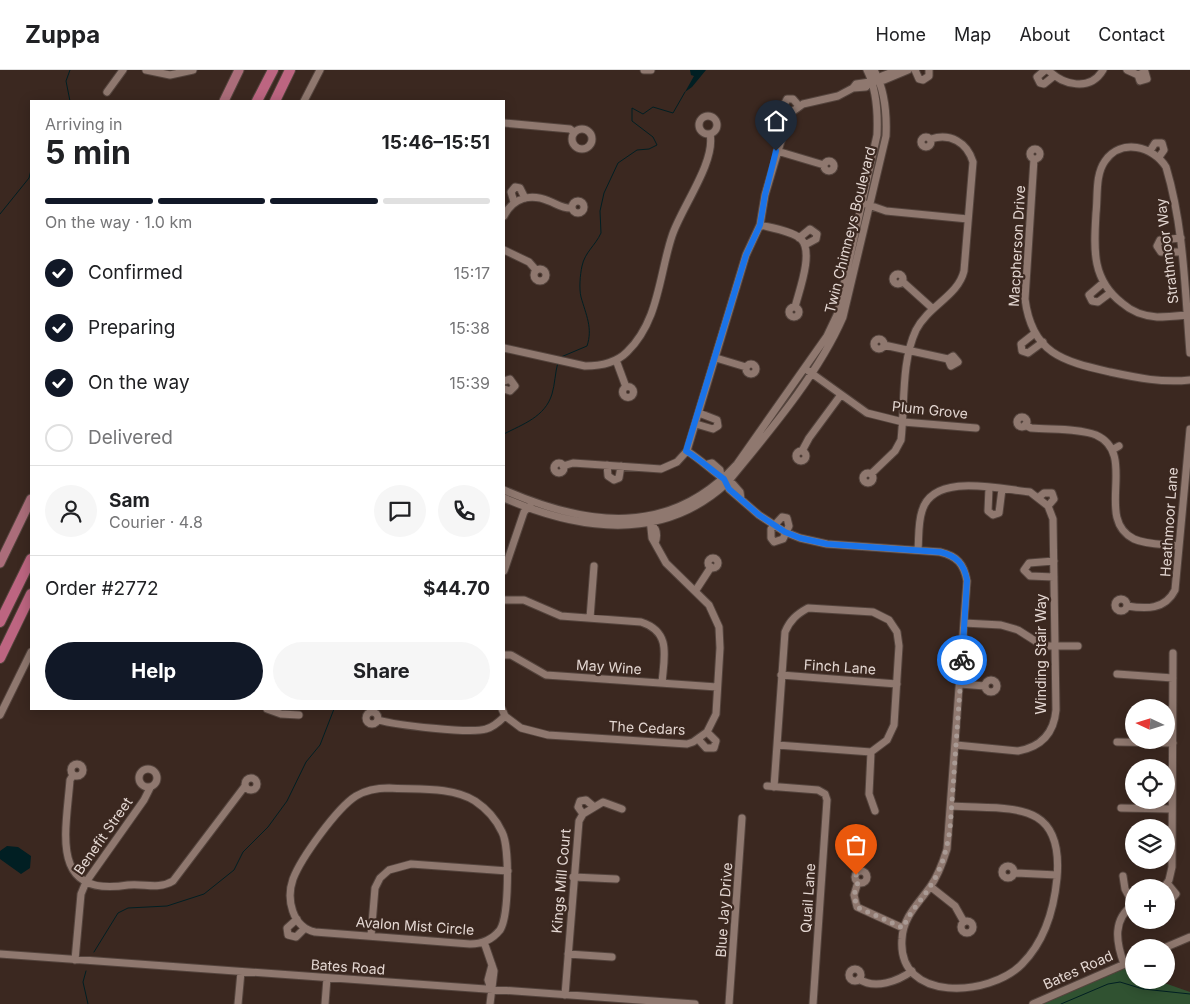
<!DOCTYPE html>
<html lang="en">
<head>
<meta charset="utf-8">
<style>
	body { margin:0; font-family:Inter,sans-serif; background:#f6f6f6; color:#202124; height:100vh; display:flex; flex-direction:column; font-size:19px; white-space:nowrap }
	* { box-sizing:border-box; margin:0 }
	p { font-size:16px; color:#757577 }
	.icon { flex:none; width:28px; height:28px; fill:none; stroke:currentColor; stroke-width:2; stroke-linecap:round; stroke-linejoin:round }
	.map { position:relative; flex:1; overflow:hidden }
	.drawer { position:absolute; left:30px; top:30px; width:475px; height:610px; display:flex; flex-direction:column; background:#fff; border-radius:0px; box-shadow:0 2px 12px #0003 }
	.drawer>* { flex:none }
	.needle { width:32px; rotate:274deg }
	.fabs { position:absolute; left:1125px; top:629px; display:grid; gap:10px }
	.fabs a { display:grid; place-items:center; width:50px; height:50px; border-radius:50%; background:#fff; box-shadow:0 2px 12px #0003; font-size:25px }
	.pin { position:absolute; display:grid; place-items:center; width:42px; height:42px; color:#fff; margin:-51px -21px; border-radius:50% 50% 50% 0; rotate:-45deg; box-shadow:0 0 5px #0007 }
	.pin .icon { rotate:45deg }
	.courier { position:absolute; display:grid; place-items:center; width:50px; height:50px; margin:-25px; border:4px solid #1a73e8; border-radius:50%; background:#fff; color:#222; box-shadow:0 1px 6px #0007 }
	.head em { font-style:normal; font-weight:700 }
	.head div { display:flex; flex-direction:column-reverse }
	.head { display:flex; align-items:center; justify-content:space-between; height:85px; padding:0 15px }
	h1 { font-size:32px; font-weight:700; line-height:38px }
	.bar { display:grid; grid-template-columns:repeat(4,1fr); gap:8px 5px; align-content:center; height:60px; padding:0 15px }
	.bar i { height:6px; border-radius:4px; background:#e0e0e0 }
	.bar .on { background:#111827 }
	.bar p { grid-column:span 4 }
	.line { display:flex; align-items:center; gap:12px; padding:0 15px; border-top:1px solid #e0e0e0 }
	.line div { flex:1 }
	.round { display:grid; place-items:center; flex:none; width:52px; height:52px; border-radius:26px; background:#f6f6f6 }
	ol { padding:0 15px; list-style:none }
	li { display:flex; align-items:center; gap:15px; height:55px }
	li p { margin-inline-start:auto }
	li .icon { padding:5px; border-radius:50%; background:#111827; color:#fff; stroke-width:4 }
	li:last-child { color:#757577 }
	li i { width:28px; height:28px; border:2px solid #e0e0e0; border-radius:50% }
	.primary-button { display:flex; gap:10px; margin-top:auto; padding:10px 15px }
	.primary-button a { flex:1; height:58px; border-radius:30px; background:#111827; color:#fff; font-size:20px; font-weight:700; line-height:58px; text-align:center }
	.primary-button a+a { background:#f6f6f6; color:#202124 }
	header { display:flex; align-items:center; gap:30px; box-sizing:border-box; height:70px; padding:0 25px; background:#fff; border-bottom:1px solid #e0e0e0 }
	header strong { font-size:24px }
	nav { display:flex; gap:28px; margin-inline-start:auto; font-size:18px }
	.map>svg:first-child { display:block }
	.green { fill:#305231 }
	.water { fill:#011f23 }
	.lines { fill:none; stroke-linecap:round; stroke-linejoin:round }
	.stream { stroke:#011f23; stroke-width:1 }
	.minor-casing { stroke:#54443d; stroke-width:9 }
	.major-casing { stroke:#54443d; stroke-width:11 }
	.highway-casing { stroke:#54443d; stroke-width:12 }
	.minor { stroke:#8f786f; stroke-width:7 }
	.major { stroke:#ab6d7a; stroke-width:9 }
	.highway { stroke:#bd6581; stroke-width:10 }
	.done { stroke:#a99a94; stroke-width:5; stroke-dasharray:0 9 }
	.route { stroke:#1a73e8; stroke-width:6 }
	.labels { text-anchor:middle; stroke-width:4.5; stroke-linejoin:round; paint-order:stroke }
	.street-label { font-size:14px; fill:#e4d7d2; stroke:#3b2820 }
</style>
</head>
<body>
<header>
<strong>Zuppa</strong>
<nav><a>Home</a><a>Map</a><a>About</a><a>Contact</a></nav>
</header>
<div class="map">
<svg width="1190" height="934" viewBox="0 0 1190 934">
	<rect width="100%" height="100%" fill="#3b2820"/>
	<path class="green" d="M1123 898 1134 902V910H1156L1190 922V934H1039Z"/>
	<path class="water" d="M690 0H706L692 17 685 22 694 6 691 5Z
		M7 776 18 777 31 786 30 798 21 804 0 789V781Z"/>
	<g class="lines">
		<path class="stream" d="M70 31 66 11 70 0
			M0 144 29 108 31 100
			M561 287 587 276C593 258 586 245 581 227 579 219 580 205 582 196 585 182 595 176 601 163L600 141 604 123 618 93 637 80 649 79 657 75 653 67 632 51V38L643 44 653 37 673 43 685 22
			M504 364C523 354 545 347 552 324 555 314 555 303 558 292
			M94 882 118 843 128 838 167 836 204 824 234 800 243 782 268 757 287 731 306 692 320 675 334 639
			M86 901 83 912 88 934
			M1061 934 1108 914 1120 912 1143 919 1190 924"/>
		<defs>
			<path id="minor" d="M146 0 170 5 193 0
				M644 0H651
				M915 0 919 9 923 10 929 6V0
				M1045 0 1037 7 1040 13 1044 14 1054 6
				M1048 0C1063 15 1090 22 1103 0
				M1127 0 1138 5 1140 11 1147 9 1145 2 1138 5
				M881 9 882 6 895 1 899 3
				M853 18 866 17 869 13
				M107 22 123 0
				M304 31 320 0
				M789 44 784 35 787 29H793L799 36
				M699 55a9 9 0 1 1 18 0a9 9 0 1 1-18 0Z
				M504 53 570 59 574 62
				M572 69a10 10 0 1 1 20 0a10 10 0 1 1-20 0Z
				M921 72a5 5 0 1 1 10 0a5 5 0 1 1-10 0Z
				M1030 84a5 5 0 1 1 10 0a5 5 0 1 1-10 0Z
				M777 81 824 95
				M1150 81 1155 73H1162L1164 80 1159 87
				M1034 89 1025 229C1032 284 1063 291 1110 302 1138 308 1162 313 1190 310
				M824 96a5 5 0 1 1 10 0a5 5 0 1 1-10 0Z
				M572 137a6 6 0 1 1 12 0a6 6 0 1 1-12 0Z
				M514 132 511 122 515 117 520 118 525 128
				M866 134 886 141 968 149
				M504 146C513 128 530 123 549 131 557 134 563 139 572 138
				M760 155C772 158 792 161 801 169 814 182 799 221 795 237
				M799 168 810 159 817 164 816 169 805 175
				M1181 168 1160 170 1157 176 1161 182H1182
				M504 180 529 192 536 200
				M534 205a6 6 0 1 1 12 0a6 6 0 1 1-12 0Z
				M893 209a5 5 0 1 1 10 0a5 5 0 1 1-10 0Z
				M902 211 932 238
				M1103 213 1089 225 1092 231 1098 232 1110 223
				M789 242a5 5 0 1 1 10 0a5 5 0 1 1-10 0Z
				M1187 245C1177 246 1167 247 1157 247 1144 246 1131 241 1122 233 1091 209 1094 178 1096 143 1098 126 1095 105 1105 91 1121 68 1153 76 1166 97 1184 157 1185 221 1190 283
				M1035 263 1021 274 1022 281 1028 283 1043 272
				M874 274a5 5 0 1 1 10 0a5 5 0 1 1-10 0Z
				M884 275 948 289 953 286 958 292 951 296 948 289
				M504 278 585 296C599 296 616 293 627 282 659 251 659 205 672 166 681 138 716 92 710 64
				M716 288 746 297
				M616 290 626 317
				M746 299a5 5 0 1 1 10 0a5 5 0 1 1-10 0Z
				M807 300 867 343 903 352 976 358
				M504 311 510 309 515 316 510 321 504 319
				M622.5 322a5.5 5.5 0 1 1 11 0a5.5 5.5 0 1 1-11 0Z
				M1017 352a5 5 0 1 1 10 0a5 5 0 1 1-10 0Z
				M696 354 713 359 718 356 717 350 699 343
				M1025 355 1031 358C1051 360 1077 358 1096 365 1139 384 1093 449 1134 469 1147 475 1164 474 1179 476
				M1112 380 1119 376
				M796 386a5 5 0 1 1 10 0a5 5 0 1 1-10 0Z
				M687 381C701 390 711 400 724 409L729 419 759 445 785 462 800 468 827 474 940 482C957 486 964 494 967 511L947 779C943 792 938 806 930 817 918 834 903 847 902 869 897 933 990 927 1022 894 1044 872 1054 839 1057 808 1064 728 1010 740 951 736
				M802 381 809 368 840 326
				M554 398a5 5 0 1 1 10 0a5 5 0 1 1-10 0Z
				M708 394 712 393 720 400 721 407
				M607 395 608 406 614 410 619 408 621 396
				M563 396 573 393 661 399 677 392 687 381 689 374 746 185 760 155 765 125 789 44 803 34 838 26 853 18 856 14 884 10 908 0
				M863 408a5 5 0 1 1 10 0a5 5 0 1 1-10 0Z
				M871 404 895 381 901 370C905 335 901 292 916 260 929 235 958 226 964 201L973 92C967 72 950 63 931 69
				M728 414H733L740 422 741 429
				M989 418 988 441 993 445 999 443 1002 419
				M504 420C586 456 670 468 737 394L827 266 837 245 877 65C878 43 877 20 867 0
				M1039 427 1044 423H1052L1054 429 1048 436
				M504 428C578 460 662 473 727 413 767 364 818 305 843 247L886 66C887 44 885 20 874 0
				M782 447 787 448 789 456 783 469 774 472 771 468V459Z
				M651 454C657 459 658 465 655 473
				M918 480C919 467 918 453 922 441 933 402 999 419 1030 422L1048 436 1053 449 1056 640C1054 663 1041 677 1018 681L956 675
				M708 493a5 5 0 1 1 10 0a5 5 0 1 1-10 0Z
				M504 501 524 442 530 435
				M1054 507 1030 506 1024 500 1029 493 1054 491
				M696 520 711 497
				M1115 535a6 6 0 1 1 12 0a6 6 0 1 1-12 0Z
				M504 530H524L561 546 641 552C672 562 664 587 662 613
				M1127 536C1146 539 1165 540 1175 520L1190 359
				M590 548 594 496
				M964 553 1001 555 1018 560 1040 574 1047 576H1078
				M504 585H511L546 605 717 617
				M1117 604 1173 608
				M781 605 897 614
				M985 616a6 6 0 1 1 12 0a6 6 0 1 1-12 0Z
				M960 614 985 616
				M267 639 281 644 299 645
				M502 639 505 646 521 658 548 665 687 674 693 672 707 662 716 644 720 578 719 557 709 535 666 493 652 468 650 449
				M366 648a6 6 0 1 1 12 0a6 6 0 1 1-12 0Z
				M0 645 31 582
				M378 650C396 655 471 664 486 659 494 657 500 651 505 646
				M698 669 706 678H714L716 671 707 662
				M1117 672 1173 673
				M871 682 869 724 875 741
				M71 700a6 6 0 1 1 12 0a6 6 0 1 1-12 0Z
				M139 708a9 9 0 1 1 18 0a9 9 0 1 1-18 0Z
				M73 705 70 710C66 762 49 828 128 815 144 813 158 820 173 811L245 716
				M245 714a6 6 0 1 1 12 0a6 6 0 1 1-12 0Z
				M767 716 818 720 825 724 827 730 813 934
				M774 717 785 562C790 550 797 544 808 538L873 542 889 550 897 562 899 576 894 655 887 670 871 682 777 675
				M389 718C415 720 451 716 475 731 487 739 496 749 502 762 510 777 509 846 500 860 492 870 482 874 470 874L315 862C292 857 286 829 293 809 301 788 337 738 356 726 366 720 376 718 389 718Z
				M1121 738 1171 739
				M583 744 578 737 580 731 586 730 593 736
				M1002 802a6 6 0 1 1 12 0a6 6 0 1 1-12 0Z
				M855 807a6 6 0 1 1 12 0a6 6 0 1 1-12 0Z
				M1014 803 1057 805
				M1123 806 1125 819 1133 834
				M573 807 616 809
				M858 812 854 825 857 837 903 858
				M931 817 955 836 964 852
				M1164 818 1169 810 1172 797 1173 583
				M1166 828 1171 830 1176 824 1167 813
				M297 849 287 858 288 865 296 867 305 858
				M961 857a6 6 0 1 1 12 0a6 6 0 1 1-12 0Z
				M371 866 375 818 380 808 389 800 411 794 508 801
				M484 872 494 901 490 934
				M1164 878 1190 867
				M0 884 695 934
				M568 884 612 887
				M75 890 81 824 86 812 144 730 150 718
				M1124 894C1116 872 1112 849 1134 834
				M849 905a6 6 0 1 1 12 0a6 6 0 1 1-12 0Z
				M859 909C875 920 898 911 912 901
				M491 919 488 910 492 895
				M565 925 579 751 583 744 603 732 622 739
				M238 934 241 902
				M325 934 327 908
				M729 934 742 748
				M1033 934 1134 890"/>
			<path id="major" d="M224 31 239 0
				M0 493 31 429"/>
			<path id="highway" d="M257 31 273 0
				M275 31 290 0
				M0 552 31 489
				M0 588 31 524"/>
		</defs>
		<use href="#minor" class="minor-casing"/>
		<use href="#major" class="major-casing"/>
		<use href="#highway" class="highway-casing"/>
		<use href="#minor" class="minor"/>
		<use href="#major" class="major"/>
		<use href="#highway" class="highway"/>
	</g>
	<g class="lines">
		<path class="done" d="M856 805 858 812 854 825 857 837 903 858C910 841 922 830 931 815 942 798 947 779 950 759L962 590"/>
		<path class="route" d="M776 81 765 125 760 155 746 185 686 381C701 390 711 400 724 409L729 419 759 445 785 462 800 468 827 474 940 482C957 486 964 494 967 510L962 590"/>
	</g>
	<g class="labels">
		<g class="street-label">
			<text transform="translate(850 160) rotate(-76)" y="5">Twin Chimneys Boulevard</text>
			<text transform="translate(1017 176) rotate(-87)" y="5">Macpherson Drive</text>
			<text transform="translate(1167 181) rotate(-97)" y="5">Strathmoor Way</text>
			<text transform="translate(930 340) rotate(6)" y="5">Plum Grove</text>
			<text transform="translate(1169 452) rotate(-86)" y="5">Heathmoor Lane</text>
			<text transform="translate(1041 584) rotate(-90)" y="5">Winding Stair Way</text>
			<text transform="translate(609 597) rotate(4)" y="5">May Wine</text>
			<text transform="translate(840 597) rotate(4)" y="5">Finch Lane</text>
			<text transform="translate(647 658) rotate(3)" y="5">The Cedars</text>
			<text transform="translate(103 766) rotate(-55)" y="5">Benefit Street</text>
			<text transform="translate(561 811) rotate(-85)" y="5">Kings Mill Court</text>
			<text transform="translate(808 828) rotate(-86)" y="5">Quail Lane</text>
			<text transform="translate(724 840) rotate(-86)" y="5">Blue Jay Drive</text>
			<text transform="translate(415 856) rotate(4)" y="5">Avalon Mist Circle</text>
			<text transform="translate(348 897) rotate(4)" y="5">Bates Road</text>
			<text transform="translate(1078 900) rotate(-24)" y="5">Bates Road</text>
		</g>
	</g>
</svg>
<div class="fabs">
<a><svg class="needle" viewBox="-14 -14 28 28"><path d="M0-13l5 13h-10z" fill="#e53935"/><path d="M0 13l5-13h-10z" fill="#757577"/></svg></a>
<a><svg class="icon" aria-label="locate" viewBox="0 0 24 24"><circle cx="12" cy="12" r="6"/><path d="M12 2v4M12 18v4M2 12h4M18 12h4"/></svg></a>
<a><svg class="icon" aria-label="layers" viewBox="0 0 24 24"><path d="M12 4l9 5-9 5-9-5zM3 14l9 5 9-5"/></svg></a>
<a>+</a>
<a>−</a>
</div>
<div class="pin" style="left:856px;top:805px;background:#ea580c"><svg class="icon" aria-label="bag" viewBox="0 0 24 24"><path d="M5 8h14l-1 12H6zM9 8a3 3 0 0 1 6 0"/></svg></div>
<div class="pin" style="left:776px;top:81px;background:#1f2937"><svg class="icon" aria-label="home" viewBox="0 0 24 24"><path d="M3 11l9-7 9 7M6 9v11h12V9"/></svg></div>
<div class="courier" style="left:962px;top:590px"><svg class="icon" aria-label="bike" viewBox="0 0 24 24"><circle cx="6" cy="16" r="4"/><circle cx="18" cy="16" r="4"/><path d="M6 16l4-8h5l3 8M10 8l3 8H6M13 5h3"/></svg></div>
<section class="drawer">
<div class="head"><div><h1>5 min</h1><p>Arriving in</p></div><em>15:46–15:51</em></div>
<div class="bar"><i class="on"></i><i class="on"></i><i class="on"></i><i></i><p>On the way · 1.0 km</p></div>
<ol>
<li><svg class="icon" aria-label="check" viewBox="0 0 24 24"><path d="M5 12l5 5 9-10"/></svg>Confirmed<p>15:17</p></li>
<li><svg class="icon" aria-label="check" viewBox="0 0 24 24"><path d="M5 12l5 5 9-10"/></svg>Preparing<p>15:38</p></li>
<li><svg class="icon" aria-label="check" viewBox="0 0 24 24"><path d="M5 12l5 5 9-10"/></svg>On the way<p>15:39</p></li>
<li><i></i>Delivered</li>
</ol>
<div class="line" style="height:90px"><a class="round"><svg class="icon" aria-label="person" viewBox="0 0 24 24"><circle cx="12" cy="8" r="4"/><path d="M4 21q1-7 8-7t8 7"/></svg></a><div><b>Sam</b><p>Courier · 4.8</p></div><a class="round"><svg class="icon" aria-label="chat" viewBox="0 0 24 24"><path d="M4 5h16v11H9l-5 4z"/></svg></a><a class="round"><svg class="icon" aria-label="phone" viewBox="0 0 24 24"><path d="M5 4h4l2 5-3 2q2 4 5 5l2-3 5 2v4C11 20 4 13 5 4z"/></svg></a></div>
<div class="line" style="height:65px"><div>Order #2772</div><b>$44.70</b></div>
<div class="primary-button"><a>Help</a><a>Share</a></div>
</section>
</div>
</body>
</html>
